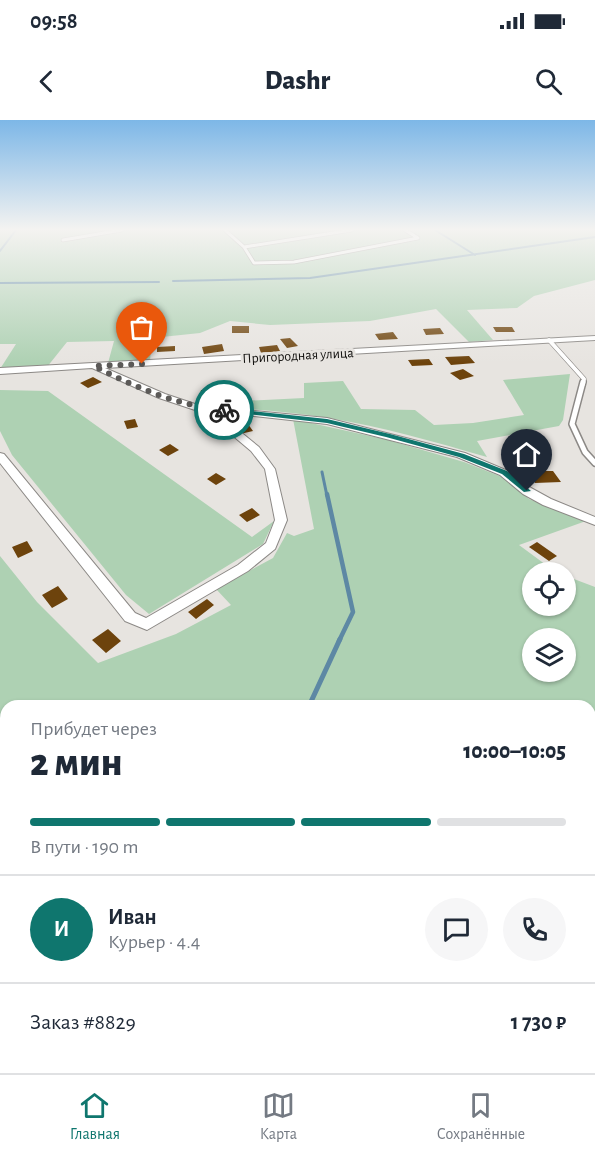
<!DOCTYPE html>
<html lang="ru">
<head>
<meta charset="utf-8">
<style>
	body { margin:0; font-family:"Alegreya Sans",sans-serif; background:#f6f6f7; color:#1f2937; height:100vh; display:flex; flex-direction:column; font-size:22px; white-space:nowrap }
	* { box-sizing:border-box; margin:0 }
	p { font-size:20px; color:#747a83 }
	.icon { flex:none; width:33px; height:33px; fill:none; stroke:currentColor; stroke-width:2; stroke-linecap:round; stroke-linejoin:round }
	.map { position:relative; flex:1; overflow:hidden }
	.panel { position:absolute; left:0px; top:580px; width:596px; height:374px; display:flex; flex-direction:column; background:#fff; border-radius:18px 18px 0 0; box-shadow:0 2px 4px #0004 }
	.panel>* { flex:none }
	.controls { position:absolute; left:522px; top:442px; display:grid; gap:12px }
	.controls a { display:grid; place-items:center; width:54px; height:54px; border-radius:50%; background:#fff; box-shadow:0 2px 4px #0004; font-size:30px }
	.pin { position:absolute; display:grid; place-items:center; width:51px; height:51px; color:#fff; margin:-62px -26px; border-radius:50% 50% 50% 0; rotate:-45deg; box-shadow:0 0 6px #0007 }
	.pin .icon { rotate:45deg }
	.courier { position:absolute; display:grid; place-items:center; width:60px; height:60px; margin:-30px; border:4px solid #0f766e; border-radius:50%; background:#fff; color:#222; box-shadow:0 2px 8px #0007 }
	.head em { font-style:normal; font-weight:800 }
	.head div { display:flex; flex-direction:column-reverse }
	.head { display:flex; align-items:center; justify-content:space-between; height:102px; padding:0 30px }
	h1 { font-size:39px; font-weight:800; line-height:45px }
	.bar { display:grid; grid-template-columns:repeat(4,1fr); gap:9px 6px; align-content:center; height:72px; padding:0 30px }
	.bar i { height:8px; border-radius:4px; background:#e0e1e3 }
	.bar .on { background:#0f766e }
	.bar p { grid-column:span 4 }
	.line { display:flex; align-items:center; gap:15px; padding:0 30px; border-top:2px solid #e0e1e3 }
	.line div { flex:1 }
	.round { display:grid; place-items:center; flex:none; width:63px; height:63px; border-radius:32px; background:#f6f6f7 }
	.status { display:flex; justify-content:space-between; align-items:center; height:42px; padding:0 30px; background:#fff; direction:ltr }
	.status svg { height:16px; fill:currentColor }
	header { display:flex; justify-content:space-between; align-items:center; height:78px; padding:0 30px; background:#fff; font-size:27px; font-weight:800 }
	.dock { display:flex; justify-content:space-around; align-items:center; height:84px; border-top:2px solid #e0e1e3; background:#fff; font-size:16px; color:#747a83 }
	.dock a { display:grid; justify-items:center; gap:3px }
	.dock .on { color:#0f766e }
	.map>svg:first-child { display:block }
	.green { fill:#aed1b3; fill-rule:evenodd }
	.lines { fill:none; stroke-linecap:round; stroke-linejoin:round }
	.stream-far4 { stroke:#5d88a4; stroke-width:2 }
	.stream-far3 { stroke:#5d88a4; stroke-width:3 }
	.stream-far2 { stroke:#5d88a4; stroke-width:4.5 }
	.stream-far1 { stroke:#5d88a4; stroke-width:5 }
	.stream { stroke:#5d88a4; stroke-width:8 }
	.building { fill:#6d430c }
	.lane-far2-casing { stroke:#8c8986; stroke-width:4.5 }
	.lane-far1-casing { stroke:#8c8986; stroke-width:5 }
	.lane-casing { stroke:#8c8986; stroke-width:8 }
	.street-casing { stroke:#8c8986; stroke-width:2 }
	.lane-far2 { stroke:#fff; stroke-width:3 }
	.lane-far1 { stroke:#fff; stroke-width:4 }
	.lane { stroke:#fff; stroke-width:5 }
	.street { fill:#fff; fill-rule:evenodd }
	.route { fill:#0f766e }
	.done { stroke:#5c5a58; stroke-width:6; stroke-dasharray:0 10.8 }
	.labels { text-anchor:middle; stroke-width:6; stroke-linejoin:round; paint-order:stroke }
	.far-street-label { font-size:14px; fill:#11100e; stroke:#e7e4e0 }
</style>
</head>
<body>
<div class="status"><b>09:58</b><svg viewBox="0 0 49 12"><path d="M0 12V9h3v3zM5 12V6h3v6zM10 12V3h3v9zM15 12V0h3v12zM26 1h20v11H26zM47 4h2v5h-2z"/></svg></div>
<header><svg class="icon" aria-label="back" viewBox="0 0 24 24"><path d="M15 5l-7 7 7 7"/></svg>Dashr<svg class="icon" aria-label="search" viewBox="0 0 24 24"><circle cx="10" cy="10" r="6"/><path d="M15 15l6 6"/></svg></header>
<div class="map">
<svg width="595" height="953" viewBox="0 0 595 953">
	<rect width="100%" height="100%" fill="#e7e4e0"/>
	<path class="green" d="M0 110H595V160L534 176 517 188 467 190 493 220 469 222 436 189 370 201 270 205 230 201 200 213 152 218 150 241 108 243 114 221 67 222 47 247 0 249 16 224H0Z
		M570 254 563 300 559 306 477 321 487 337C435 322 383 307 329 298 288 291 246 289 204 286L199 283 304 278V263L343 261 361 289 415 290 434 305 473 303 524 295 503 260Z
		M0 270 48 271 252 417 274 401 263 424 149 494 126 475 12 335 0 311Z
		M293 299 388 320 464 342 502 357 529 379 586 401 519 425 557 453H532V486H566V456L595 467V953H0V436L37 482 98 543 176 514 231 485 216 469 273 438 287 413 294 416 314 409ZM532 519H566V552H532ZM6 586H590V948H6Z"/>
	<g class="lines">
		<path class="stream-far4" d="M435 110 475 135
			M0 131 16 110
			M173 161 310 158 595 117
			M0 163 159 162"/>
		<path class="stream-far3" d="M322 352 327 376"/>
		<path class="stream-far2" d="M327 374 353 492 339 521"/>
		<path class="stream-far1" d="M309 586 340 519"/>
		<path class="stream" d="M108 953 110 948"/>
	</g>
	<path class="building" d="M232 206H249V213H232Z
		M493 207H512L515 212H496Z
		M440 208 444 214 426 215 423 209Z
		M393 212 398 219 379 220 375 214Z
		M290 218 298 226 287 228 280 219Z
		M222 224 224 231 204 234 202 227Z
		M277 225 280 231 261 233 259 227Z
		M175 226V231L157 232V227Z
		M469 236 475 243 451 245 445 237Z
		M429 239 433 245 412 246 408 240Z
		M463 249 474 256 460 260 450 253Z
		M93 257 102 262 88 268 80 263Z
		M222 269 221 279H199L201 270Z
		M135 299 138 307 127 309 124 301Z
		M248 304 253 311 240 314 235 307Z
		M170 324 179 330 168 336 159 330Z
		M540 331 548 340 528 342 520 333Z
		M528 351H553L561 362 535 363Z
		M216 353 226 359 216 365 207 359Z
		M252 388 260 395 247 402 239 395Z
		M27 421 33 431 18 438 12 427Z
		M537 422 557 436 549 441 529 427Z
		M58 466 68 479 52 488 42 475Z
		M207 479 214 485 196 499 188 492Z
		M108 509 121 521 106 533 92 520Z"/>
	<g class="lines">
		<defs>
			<path id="lane-far2" d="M225 110 244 127 254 143 294 142 418 118 405 110
				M63 120 122 110
				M244 127 352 110"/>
			<path id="lane-far1" d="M549 220 584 259 583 264"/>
			<path id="lane" d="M583 262 572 304 585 332 595 343"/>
			<path id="street" d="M595 216V220L105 248 165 274 201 286 327 298 465 333 508 351 531 368 551 379 595 397V405L543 385 523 374 500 355 457 337 327 304 216 292 259 327 275 349 287 400 275 429 248 451 147 510 125 501 0 343V333L4 334 135 493 146 498 238 445 266 423 275 400 265 349 251 331 207 294 159 278 92 248 0 254V248Z"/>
		</defs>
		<use href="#lane-far2" class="lane-far2-casing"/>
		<use href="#lane-far1" class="lane-far1-casing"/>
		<use href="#lane" class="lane-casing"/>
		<use href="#street" class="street-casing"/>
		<use href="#lane-far2" class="lane-far2"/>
		<use href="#lane-far1" class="lane-far1"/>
		<use href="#lane" class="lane"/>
		<use href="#street" class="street"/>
	</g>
	<linearGradient id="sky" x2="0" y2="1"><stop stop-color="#7db7e7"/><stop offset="0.45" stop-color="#f4f3f1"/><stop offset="1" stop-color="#f4f3f1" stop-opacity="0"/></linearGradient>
	<rect width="595" height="243" fill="url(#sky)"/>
	<path class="route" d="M224 288 327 299 390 314 464 334 507 351 531 371 524 372 502 354 459 337 386 317 327 303 222 291Z"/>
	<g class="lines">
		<path class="done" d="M142 244 94 246C135 267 178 286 224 290"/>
	</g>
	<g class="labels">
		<g class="far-street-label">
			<text transform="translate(298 235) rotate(-3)" y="5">Пригородная улица</text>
		</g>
	</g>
</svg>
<div class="controls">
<a><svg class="icon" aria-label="locate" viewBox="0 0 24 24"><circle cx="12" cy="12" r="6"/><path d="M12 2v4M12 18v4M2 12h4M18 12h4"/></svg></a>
<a><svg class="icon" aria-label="layers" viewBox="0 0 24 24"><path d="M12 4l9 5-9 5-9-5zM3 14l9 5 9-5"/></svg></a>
</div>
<div class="pin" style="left:142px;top:244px;background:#ea580c"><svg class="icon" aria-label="bag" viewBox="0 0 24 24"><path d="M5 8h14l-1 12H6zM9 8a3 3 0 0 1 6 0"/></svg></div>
<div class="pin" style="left:527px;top:371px;background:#1f2937"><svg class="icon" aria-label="home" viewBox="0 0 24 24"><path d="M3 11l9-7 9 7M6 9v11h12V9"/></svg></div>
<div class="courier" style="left:224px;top:290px"><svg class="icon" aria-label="bike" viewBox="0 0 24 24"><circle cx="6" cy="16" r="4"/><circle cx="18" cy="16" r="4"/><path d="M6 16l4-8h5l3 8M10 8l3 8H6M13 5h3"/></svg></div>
<section class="panel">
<div class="head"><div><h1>2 мин</h1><p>Прибудет через</p></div><em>10:00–10:05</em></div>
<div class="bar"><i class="on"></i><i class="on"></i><i class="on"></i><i></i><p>В пути · 190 m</p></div>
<div class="line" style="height:108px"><b class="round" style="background:#0f766e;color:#fff">И</b><div><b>Иван</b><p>Курьер · 4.4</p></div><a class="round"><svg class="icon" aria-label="chat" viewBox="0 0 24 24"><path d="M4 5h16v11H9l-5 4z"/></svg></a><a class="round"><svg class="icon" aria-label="phone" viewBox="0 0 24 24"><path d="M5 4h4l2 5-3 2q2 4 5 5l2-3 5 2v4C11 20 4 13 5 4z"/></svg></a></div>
<div class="line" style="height:78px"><div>Заказ #8829</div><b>1 730 ₽</b></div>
</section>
</div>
<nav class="dock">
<a class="on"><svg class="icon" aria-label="home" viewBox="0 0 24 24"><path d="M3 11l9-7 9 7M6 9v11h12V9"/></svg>Главная</a>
<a><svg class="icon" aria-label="map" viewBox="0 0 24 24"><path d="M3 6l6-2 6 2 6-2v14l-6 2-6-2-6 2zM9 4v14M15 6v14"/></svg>Карта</a>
<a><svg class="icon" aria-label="saved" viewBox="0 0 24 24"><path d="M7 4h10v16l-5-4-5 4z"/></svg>Сохранённые</a>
</nav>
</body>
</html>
